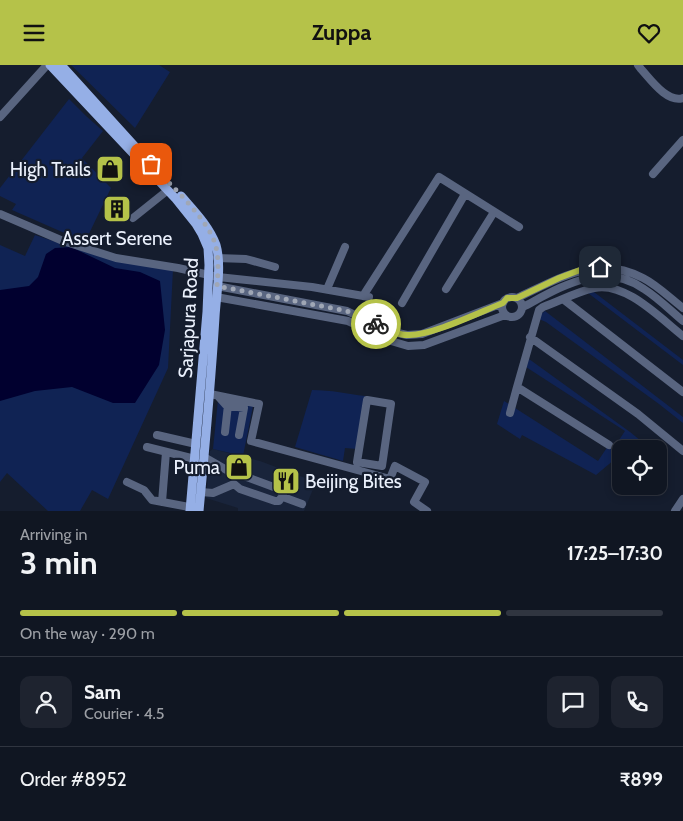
<!DOCTYPE html>
<html lang="en">
<head>
<meta charset="utf-8">
<style>
	body { margin:0; font-family:Cabin,sans-serif; background:#1e232f; color:#f1f3f6; height:100vh; display:flex; flex-direction:column; font-size:19px; white-space:nowrap }
	* { box-sizing:border-box; margin:0 }
	p { font-size:16px; color:#9c9fa5 }
	.icon { flex:none; width:28px; height:28px; fill:none; stroke:currentColor; stroke-width:2; stroke-linecap:round; stroke-linejoin:round }
	.map { position:relative; height:446px; overflow:hidden }
	.details { display:flex; flex-direction:column; background:#101622; flex:1 }
	.details>* { flex:none }
	.fabs { position:absolute; left:612px; top:375px; display:grid; gap:10px }
	.fabs a { display:grid; place-items:center; width:55px; height:55px; border-radius:10px; background:#101622; box-shadow:0 2px 8px #0003,0 0 0 1px #303540; font-size:25px }
	.pin { position:absolute; display:grid; place-items:center; width:42px; height:42px; color:#fff; margin:-21px; border-radius:10px; box-shadow:0 2px 8px #0006 }
	.courier { position:absolute; display:grid; place-items:center; width:50px; height:50px; margin:-25px; border:4px solid #b5c249; border-radius:50%; background:#fff; color:#222; box-shadow:0 1px 6px #0007 }
	.head em { font-style:normal; font-weight:800 }
	.head div { display:flex; flex-direction:column-reverse }
	.head { display:flex; align-items:center; justify-content:space-between; height:85px; padding:0 20px }
	h1 { font-size:32px; font-weight:800; line-height:38px }
	.bar { display:grid; grid-template-columns:repeat(4,1fr); gap:8px 5px; align-content:center; height:60px; padding:0 20px }
	.bar i { height:6px; border-radius:4px; background:#303540 }
	.bar .current { background:#b5c249 }
	.bar p { grid-column:span 4 }
	.line { display:flex; align-items:center; gap:12px; padding:0 20px; border-top:1px solid #303540 }
	.line div { flex:1 }
	.round { display:grid; place-items:center; flex:none; width:52px; height:52px; border-radius:10px; background:#1e232f }
	header { display:flex; justify-content:space-between; align-items:center; height:65px; padding:0 20px; background:#b5c249; color:#111; font-size:22px; font-weight:800 }
	.map>svg:first-child { display:block }
	.built { fill:#19243b }
	.green { fill:#102354 }
	.water { fill:#01002f }
	.lines { fill:none; stroke-linecap:round; stroke-linejoin:round }
	.minor { stroke:#596580; stroke-width:8 }
	.major { stroke:#95afe6; stroke-width:9 }
	.done { stroke:#a0a7b5; stroke-width:5; stroke-dasharray:0 9 }
	.route { stroke:#b5c249; stroke-width:6 }
	.labels { text-anchor:middle; stroke-width:4.5; stroke-linejoin:round; paint-order:stroke }
	.poi-label { font-size:19px; fill:#ebf1fd; stroke:#151d2e; text-anchor:end }
	.street-label { font-size:19px; fill:#ebf1fd; stroke:#151d2e }
</style>
</head>
<body>
<header><svg class="icon" aria-label="menu" viewBox="0 0 24 24"><path d="M4 6h16M4 12h16M4 18h16"/></svg>Zuppa<svg class="icon" aria-label="heart" viewBox="0 0 24 24"><path d="M12 20l-8-8c-3-5 5-10 8-4 3-6 11-1 8 4z"/></svg></header>
<div class="map">
<svg width="683" height="446" viewBox="0 0 683 446">
	<rect width="100%" height="100%" fill="#151d2e"/>
	<path class="built" d="M213 384 260 396 316 417 304 446H238V443L206 433 210 386Z"/>
	<path class="green" d="M71 0H159L170 7 135 63Z
		M69 34 86 51 103 66 82 93 111 123 85 177 12 145 16 139 0 131V123Z
		M35 170 71 182 173 204 168 303 108 434 92 425 80 446H48L7 408 0 417V180L25 191Z
		M594 227 683 295V300L588 228Z
		M545 246 683 352V358L659 339 546 257 539 254 541 249Z
		M529 294 630 367 651 384H621V389L596 410 522 370 520 374 497 359 504 336 598 396 608 381 613 384 625 366 526 302Z
		M312 325C331 325 348 329 365 331L357 384 345 383 343 396 295 382Z
		M218 335 253 341 243 391 213 384Z"/>
	<path class="water" d="M71 182 115 203 140 207 160 216 165 265 159 300 135 338H113L72 322 35 326 0 336V225L29 221 38 212 46 189 55 183Z"/>
	<g class="lines">
		<path class="minor" d="M638 0 641 4C651 15 667 38 683 33
			M0 52 47 0
			M653 109 683 75
			M0 149 63 176 116 193 178 203 218 212 312 222 369 232
			M133 153 168 125
			M217 193 246 194 275 202
			M217 221 347 246 389 266 407 270 422 269 503 238
			M327 224 345 182
			M446 224 494 147
			M363 231 439 112 519 162
			M502 242a10 10 0 1 1 20 0a10 10 0 1 1-20 0Z
			M216 232 348 256 391 276 408 281 424 280 505 250
			M517 233C560 213 597 189 643 213 657 220 670 233 683 243
			M563 234 683 327
			M402 238 465 129
			M523 242C561 222 602 195 644 224 658 233 670 245 683 256
			M530 272 638 349 683 386
			M210 329 259 339 251 376 390 414 395 401 425 417 414 437 427 446
			M218 331 226 340 244 343 239 370
			M367 335 391 339 382 401 357 397Z
			M510 348 517 322
			M225 367 228 340
			M157 370 196 379
			M609 380 517 322 539 245 543 242C560 236 576 227 594 223 625 216 660 253 683 271
			M147 382 195 394
			M127 417 144 425 152 435 194 443
			M201 427 213 428 234 419 240 424 275 436H279L283 430 279 424 244 411H237L204 392
			M283 432 302 439
			M162 437 166 387
			M675 446 683 434"/>
		<path class="major" d="M50 0 176 134 196 159 202 169 208 183 209 200 207 247 190 446
			M61 0 148 96
			M181 131C194 146 209 161 216 180 222 200 216 232 215 252 211 317 205 382 199 446"/>
	</g>
	<g class="lines">
		<path class="done" d="M151 99C170 120 210 155 216 182 219 194 218 209 217 221L347 246 376 259"/>
		<path class="route" d="M376 259C386 264 397 270 408 270 431 271 480 247 503 238L507 233H517L559 213 580 205 600 202"/>
	</g>
	<defs>
		<symbol id="shop-square" viewBox="-11 -11 22 22"><rect x="-9" y="-9" width="18" height="18" rx="4" fill="#b5c249" stroke="#151d2e"/><path d="M-5-2.5h2.3a2.7 3.5 0 0 1 5.4 0H5L5.5 6h-11ZM-1.5-2.5h3a1.5 2.3 0 0 0-3 0Z" fill="#111"/></symbol>
		<symbol id="building-square" viewBox="-11 -11 22 22"><rect x="-9" y="-9" width="18" height="18" rx="4" fill="#b5c249" stroke="#151d2e"/><path d="M-4-6H4V6H1V3H-1V6H-4ZM-2.5-4.3h1.7v1.8h-1.7ZM.8-4.3h1.7v1.8H.8ZM-2.5-1h1.7V.8h-1.7ZM.8-1h1.7V.8H.8Z" fill="#111"/></symbol>
		<symbol id="restaurant-square" viewBox="-11 -11 22 22"><rect x="-9" y="-9" width="18" height="18" rx="4" fill="#b5c249" stroke="#151d2e"/><path d="M-5-6h1v4h1v-4h1v4h1v-4h1v5L-1.5 .5V6h-2V.5L-5-1ZM5-6V6H3V1.5H1.5Q1.5-4 5-6Z" fill="#111"/></symbol>
	</defs>
	<g fill-rule="evenodd">
		<use href="#shop-square" x="94" y="88" width="32" height="32"/>
		<use href="#building-square" x="101" y="128" width="32" height="32"/>
		<use href="#shop-square" x="223" y="386" width="32" height="32"/>
		<use href="#restaurant-square" x="270" y="400" width="32" height="32"/>
	</g>
	<g class="labels">
		<g class="poi-label">
			<text x="91" y="111">High Trails</text>
			<text x="117" y="180" text-anchor="middle">Assert Serene</text>
			<text x="220" y="409">Puma</text>
			<text x="305" y="423" text-anchor="start">Beijing Bites</text>
		</g>
		<g class="street-label">
			<text transform="translate(188 253) rotate(-87)" y="7">Sarjapura Road</text>
		</g>
	</g>
</svg>
<div class="fabs">
<a><svg class="icon" aria-label="locate" viewBox="0 0 24 24"><circle cx="12" cy="12" r="6"/><path d="M12 2v4M12 18v4M2 12h4M18 12h4"/></svg></a>
</div>
<div class="pin" style="left:151px;top:99px;background:#ea580c"><svg class="icon" aria-label="bag" viewBox="0 0 24 24"><path d="M5 8h14l-1 12H6zM9 8a3 3 0 0 1 6 0"/></svg></div>
<div class="pin" style="left:600px;top:202px;background:#1f2937"><svg class="icon" aria-label="home" viewBox="0 0 24 24"><path d="M3 11l9-7 9 7M6 9v11h12V9"/></svg></div>
<div class="courier" style="left:376px;top:259px"><svg class="icon" aria-label="bike" viewBox="0 0 24 24"><circle cx="6" cy="16" r="4"/><circle cx="18" cy="16" r="4"/><path d="M6 16l4-8h5l3 8M10 8l3 8H6M13 5h3"/></svg></div>
</div>
<section class="details">
<div class="head"><div><h1>3 min</h1><p>Arriving in</p></div><em>17:25–17:30</em></div>
<div class="bar"><i class="current"></i><i class="current"></i><i class="current"></i><i></i><p>On the way · 290 m</p></div>
<div class="line" style="height:90px"><a class="round"><svg class="icon" aria-label="person" viewBox="0 0 24 24"><circle cx="12" cy="8" r="4"/><path d="M4 21q1-7 8-7t8 7"/></svg></a><div><b>Sam</b><p>Courier · 4.5</p></div><a class="round"><svg class="icon" aria-label="chat" viewBox="0 0 24 24"><path d="M4 5h16v11H9l-5 4z"/></svg></a><a class="round"><svg class="icon" aria-label="phone" viewBox="0 0 24 24"><path d="M5 4h4l2 5-3 2q2 4 5 5l2-3 5 2v4C11 20 4 13 5 4z"/></svg></a></div>
<div class="line" style="height:65px"><div>Order #8952</div><b>₹899</b></div>
</section>
</body>
</html>
